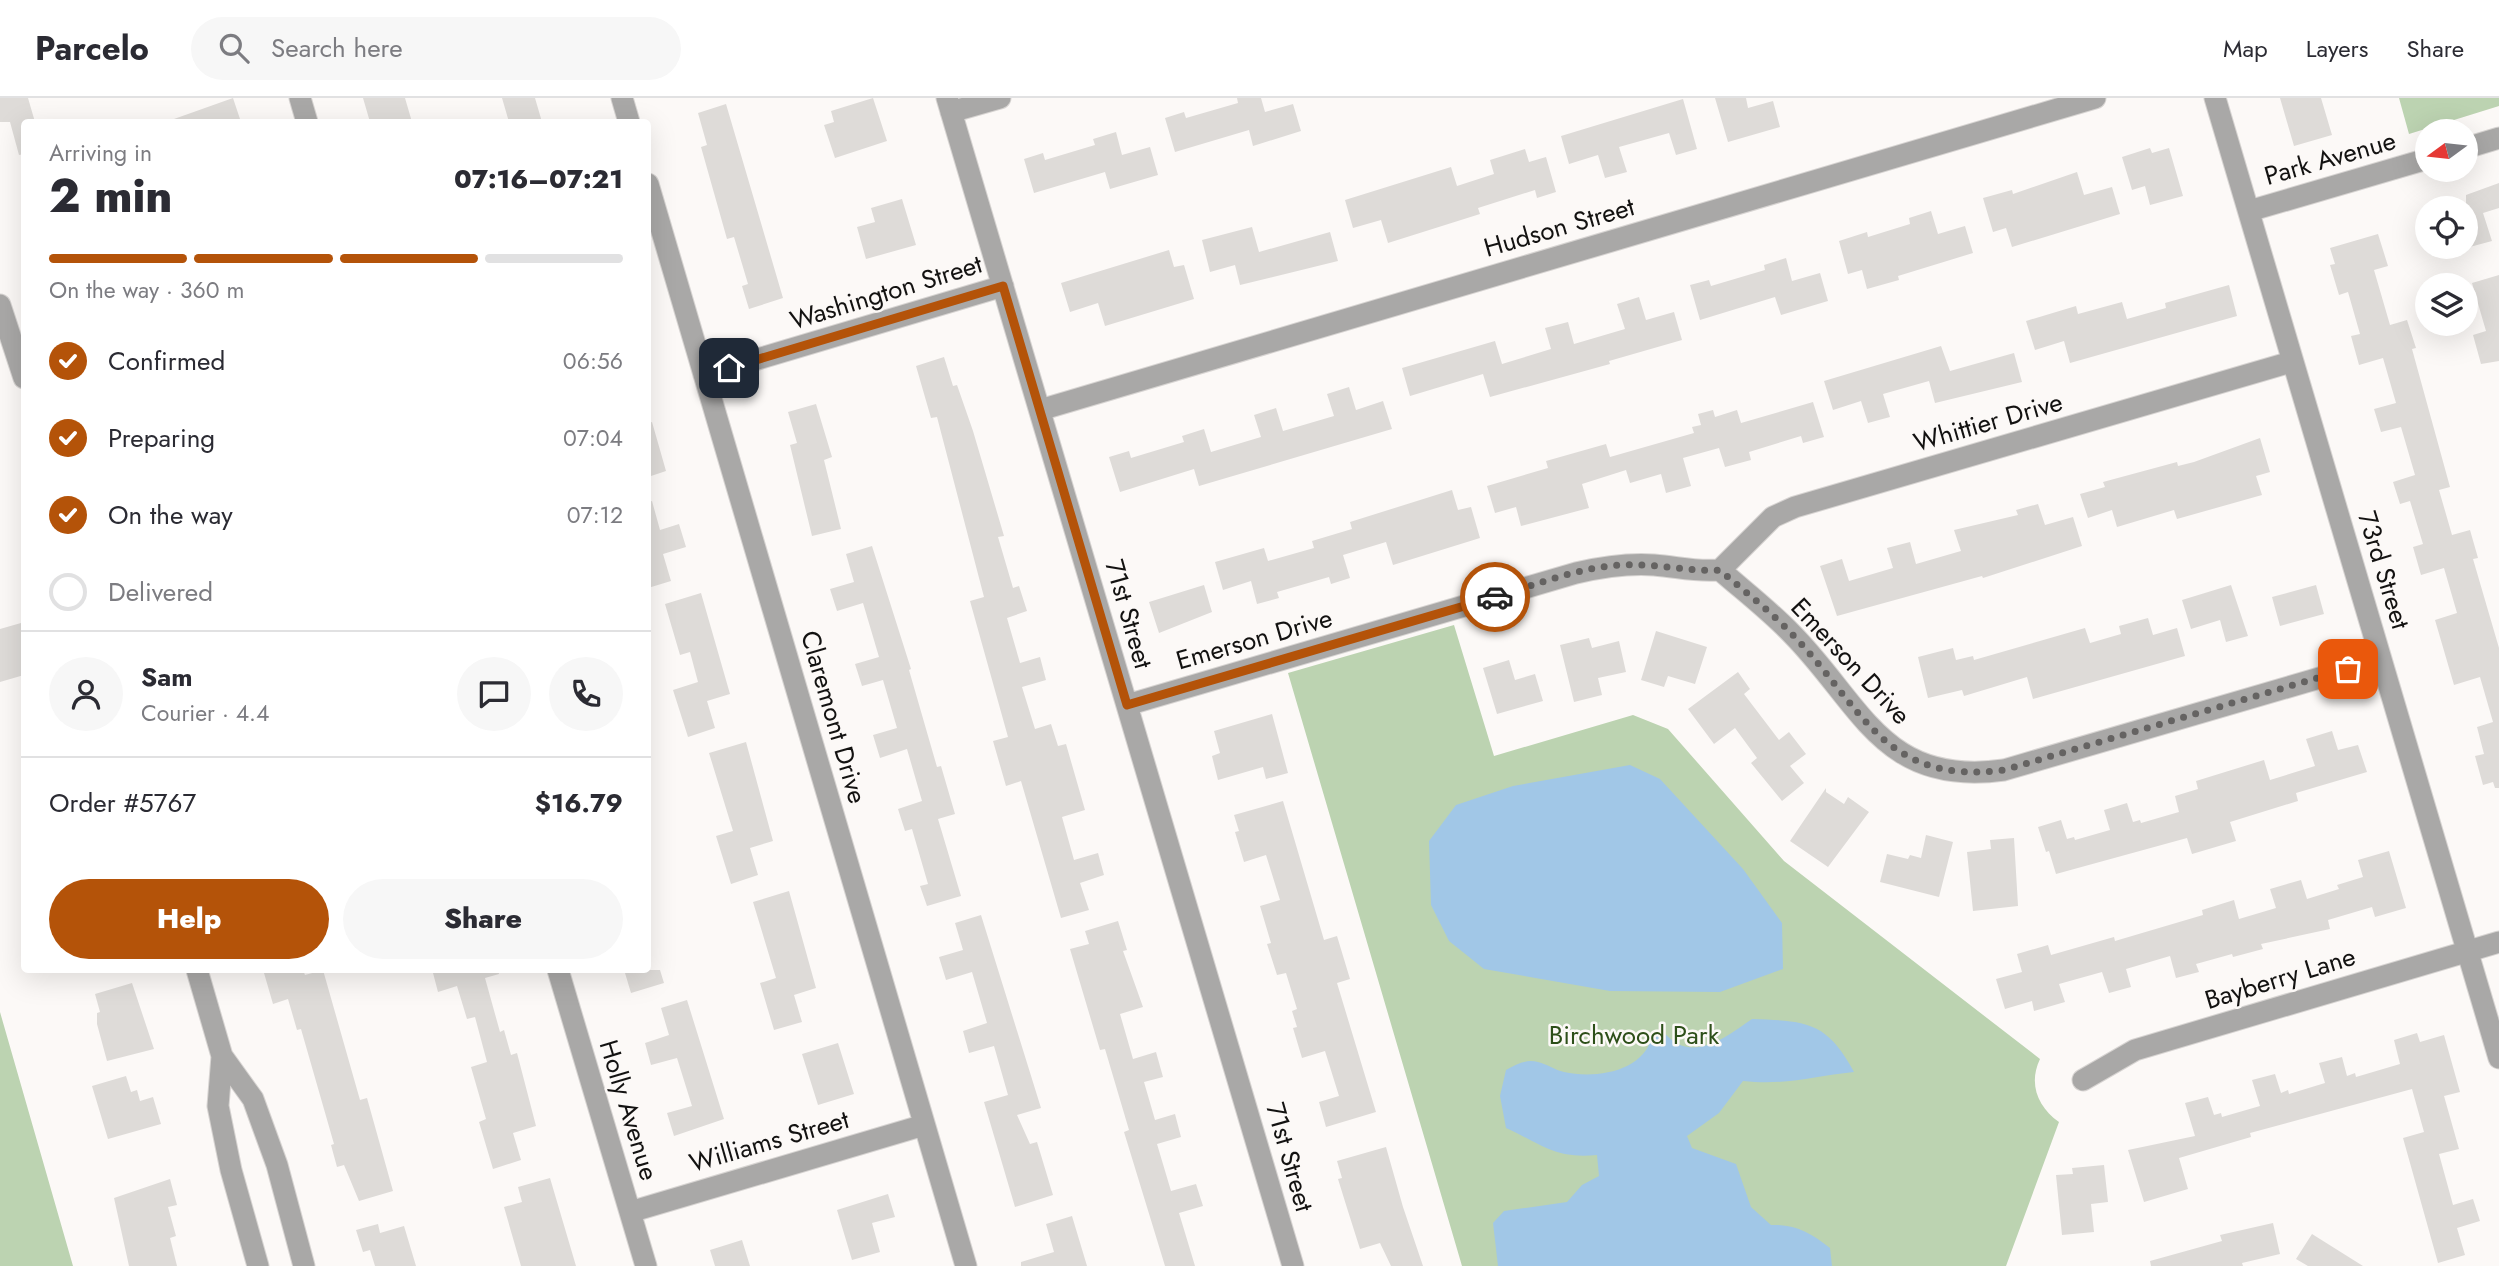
<!DOCTYPE html>
<html lang="en">
<head>
<meta charset="utf-8">
<style>
	body { margin:0; font-family:Jost,sans-serif; background:#f7f7f7; color:#2b2b33; height:100vh; display:flex; flex-direction:column; font-size:26px; white-space:nowrap }
	* { box-sizing:border-box; margin:0 }
	p { font-size:23px; color:#7c7c81 }
	.icon { flex:none; width:38px; height:38px; fill:none; stroke:currentColor; stroke-width:2; stroke-linecap:round; stroke-linejoin:round }
	.map { position:relative; flex:1; overflow:hidden }
	.side { position:absolute; left:21px; top:21px; width:630px; height:854px; display:flex; flex-direction:column; background:#fff; border-radius:7px; box-shadow:0 7px 28px #0002 }
	.side>* { flex:none }
	.needle { width:46px; rotate:255deg }
	.buttons { position:absolute; left:2415px; top:21px; display:grid; gap:14px }
	.buttons a { display:grid; place-items:center; width:63px; height:63px; border-radius:50%; background:#fff; box-shadow:0 7px 28px #0002; font-size:35px }
	.pin { position:absolute; display:grid; place-items:center; width:60px; height:60px; color:#fff; margin:-30px; border-radius:14px; box-shadow:0 4px 10px #0006 }
	.courier { position:absolute; display:grid; place-items:center; width:70px; height:70px; margin:-35px; border:5px solid #b45309; border-radius:50%; background:#fff; color:#222; box-shadow:0 2px 9px #0007 }
	.head em { font-style:normal; font-weight:800 }
	.head div { display:flex; flex-direction:column-reverse }
	.head { display:flex; align-items:center; justify-content:space-between; height:119px; padding:0 28px }
	h1 { font-size:46px; font-weight:800; line-height:52px }
	.bar { display:grid; grid-template-columns:repeat(4,1fr); gap:10px 7px; align-content:center; height:84px; padding:0 28px }
	.bar i { height:9px; border-radius:5px; background:#e1e1e2 }
	.bar .on { background:#b45309 }
	.bar p { grid-column:span 4 }
	.line { display:flex; align-items:center; gap:18px; padding:0 28px; border-top:2px solid #e1e1e2 }
	.line div { flex:1 }
	.round { display:grid; place-items:center; flex:none; width:74px; height:74px; border-radius:37px; background:#f7f7f7 }
	ol { padding:0 28px; list-style:none }
	li { display:flex; align-items:center; gap:21px; height:77px }
	li p { margin-inline-start:auto }
	li .icon { padding:7px; border-radius:50%; background:#b45309; color:#fff; stroke-width:4 }
	li:last-child { color:#7c7c81 }
	li i { width:38px; height:38px; border:4px solid #e1e1e2; border-radius:50% }
	.action { display:flex; gap:14px; margin-top:auto; padding:14px 28px }
	.action a { flex:1; height:80px; border-radius:42px; background:#b45309; color:#fff; font-size:28px; font-weight:800; line-height:80px; text-align:center }
	.action a+a { background:#f7f7f7; color:#2b2b33 }
	header { display:flex; align-items:center; gap:42px; box-sizing:border-box; height:98px; padding:0 35px; background:#fff; border-bottom:2px solid #e1e1e2 }
	header strong { font-size:33px }
	nav { display:flex; gap:38px; margin-inline-start:auto; font-size:24px }
	.search { width:490px; height:63px; background:#f7f7f7; display:flex; align-items:center; gap:18px; box-sizing:border-box; padding:0 24px; border-radius:38px; color:#7c7c81; font-size:26px }
	.map>svg:first-child { display:block }
	.green { fill:#bcd3b1 }
	.water { fill:#a1c7e7 }
	.building { fill:#dedbd8 }
	.lines { fill:none; stroke-linecap:round; stroke-linejoin:round }
	.minor-casing { stroke:#d7d4d2; stroke-width:23 }
	.minor { stroke:#a9a8a7; stroke-width:21 }
	.done { stroke:#656362; stroke-width:7; stroke-dasharray:0 12.6 }
	.route { stroke:#b45309; stroke-width:9 }
	.labels { text-anchor:middle; stroke-width:5; stroke-linejoin:round; paint-order:stroke }
	.street-label { font-size:26px; fill:#131211; stroke:#fcf9f7 }
	.park-label { font-size:26px; fill:#2d4f19; stroke:#fcf9f7 }
</style>
</head>
<body>
<header>
<strong>Parcelo</strong>
<div class="search"><svg class="icon" aria-label="search" viewBox="0 0 24 24"><circle cx="10" cy="10" r="6"/><path d="M15 15l6 6"/></svg>Search here</div>
<nav><a>Map</a><a>Layers</a><a>Share</a></nav>
</header>
<div class="map">
<svg width="2499" height="1168" viewBox="0 0 2499 1168">
	<rect width="100%" height="100%" fill="#fcf9f7"/>
	<path class="green" d="M2399 0H2499V8L2409 36Z
		M1454 527 1494 658 1633 617 1668 631 1784 763 2040 961C2028 986 2038 1009 2059 1024L2006 1168H1462L1288 575Z
		M0 914 73 1168H0Z"/>
	<path class="water" d="M1630 667 1660 681 1743 771 1782 825 1783 871 1720 894 1610 893 1484 871 1449 843 1431 807 1429 743 1456 707 1513 688Z
		M1752 921C1806 923 1827 923 1854 974 1813 978 1785 988 1743 983L1719 1015 1687 1038 1692 1050 1736 1066 1751 1109 1771 1127C1795 1126 1811 1135 1830 1150L1832 1168H1498L1493 1125 1504 1113 1567 1104 1582 1087 1599 1078 1597 1057C1555 1061 1543 1047 1506 1030L1500 998 1506 972C1517 966 1526 961 1538 964 1547 966 1555 972 1564 974 1595 981 1644 974 1652 938L1663 933C1690 968 1726 939 1752 921Z"/>
	<path class="building" d="M0 0H28L35 24H24V56L19 57 10 24H0Z
		M233 0 241 24H174V21Z
		M363 0H405L412 24H370Z
		M502 0H535L542 24H509Z
		M873 0 887 43 835 60 824 27 834 24 831 13Z
		M1237 0H1261L1265 14 1293 6 1301 33 1253 48 1249 32 1175 54 1165 20 1184 14 1186 20 1238 5Z
		M1715 0H1746L1748 10 1773 3 1780 29 1728 44Z
		M2280 0H2321L2332 37 2294 48Z
		M1683 1 1697 51 1676 57 1669 35 1619 49 1627 74 1605 80 1598 57 1569 66 1561 38Z
		M726 6 783 200 749 211 742 188 748 186 734 139 727 141 701 49 707 47 698 15Z
		M1116 34 1122 57 1150 49 1158 77 1110 91 1105 74 1034 95 1024 61 1043 55 1045 62 1095 47 1093 41Z
		M2150 50 2152 55 2169 50 2183 98 2150 107 2145 88 2132 92 2122 59Z
		M1525 51 1529 64 1546 59 1556 94 1537 100 1535 92 1478 110 1480 116 1388 145 1381 122 1353 130 1345 102 1451 69 1457 88 1494 76 1490 62Z
		M2077 74 2084 97 2112 89 2120 116 2012 149 2006 130 1993 134 1983 100 2012 92 2013 96Z
		M2499 85V110L2483 115 2492 143 2466 150V97Z
		M902 101 916 147 866 161 857 129 875 124 871 110Z
		M1931 113 1938 136 1965 128 1973 155 1898 178 1899 182 1867 191 1862 172 1848 176 1839 143 1867 134 1868 139 1910 126 1909 120Z
		M1252 129 1259 154 1330 134 1338 163 1240 187 1235 167 1210 174 1202 142Z
		M2378 136 2388 168 2374 172 2390 227 2407 222 2416 250 2412 251 2450 389 2439 392 2452 437 2470 432 2478 460 2473 461 2499 550V690H2495L2493 684 2483 687 2475 658 2484 656 2477 629 2493 624 2480 579 2454 587 2435 522 2457 515 2444 470 2421 477 2413 449 2423 446 2410 403 2400 406 2393 384 2415 377 2401 329 2381 334 2374 311 2396 305 2383 260 2359 267 2351 238 2360 236 2348 194 2339 197 2330 167 2335 166 2330 150Z
		M1169 152 1174 169 1184 167 1194 201 1105 228 1098 205 1070 214 1061 185Z
		M1786 160 1792 183 1820 175 1828 203 1781 217 1775 199 1700 222 1690 187 1709 182 1711 188 1765 172 1764 167Z
		M2499 177V263L2481 266 2473 237 2486 233 2472 185Z
		M2229 187 2237 218 2070 265 2064 243 2035 252 2026 223 2076 208 2078 216 2122 204 2127 221 2166 210 2165 205Z
		M1639 199 1646 222 1674 214 1682 242 1609 263 1610 266 1490 299 1483 276 1410 298 1402 270 1495 243 1502 266 1551 251 1545 230 1568 224 1574 246 1625 231 1617 206Z
		M1941 248 1950 273 2014 255 2022 284 1935 305 1929 283 1883 296 1890 319 1868 325 1861 303 1833 312 1824 283Z
		M944 259 953 288 957 287 973 333 1004 438 998 439 1013 490 1019 488 1027 513 1007 520 1020 565 1040 559 1046 582 1022 589 1035 631 1051 626 1058 648 1066 646 1085 712 1062 719 1074 762 1098 755 1104 777 1080 785 1089 812 1061 820 1021 683 1006 688 993 643 1008 639 970 503 984 499 937 319 931 320 916 268Z
		M1349 289 1356 312 1383 303 1392 331 1199 388 1194 371 1120 394 1109 359 1129 353 1131 360 1184 344 1182 338 1204 331 1211 354 1261 339 1254 317 1276 310 1283 333 1334 318 1327 296Z
		M1813 304 1824 339 1803 345 1801 338 1749 354 1751 362 1725 369 1719 350 1683 360 1691 388 1666 395 1661 376 1630 385 1626 372 1582 386 1589 410 1521 428 1516 409 1495 415 1487 388 1548 370 1546 363 1606 346 1610 359 1694 335 1692 329 1701 327 1698 316 1713 312 1715 319 1737 312 1741 325Z
		M816 306 832 359 824 362 841 431 812 438 790 347 797 345 788 314Z
		M652 324 666 373 648 379V325Z
		M2260 340 2270 374 2256 378 2262 397 2177 421 2174 412 2117 429 2112 412 2088 420 2080 396 2105 389 2103 384 2177 364 2178 368 2194 364Z
		M1452 392 1458 412 1471 409 1480 440 1393 467 1386 444 1343 457 1350 480 1331 486 1329 479 1277 494 1279 500 1257 506 1251 483 1223 492 1215 464 1264 450 1268 463 1314 450 1312 443 1352 431 1350 424Z
		M652 403 660 432 679 426 686 449 663 456 671 483 648 490V404Z
		M2038 406 2045 427 2073 419 2082 448 1983 480 1982 478 1837 518 1820 468 1842 461 1849 483 1893 470 1887 450 1910 444 1916 466 1961 453 1954 432 2018 417 2016 412Z
		M872 448 911 571 909 572 937 669 941 668 955 716 938 721 961 798 927 808 920 788 928 786 912 731 905 733 898 711 922 703 907 651 880 660 873 637 897 630 883 582 862 588 855 566 879 559 863 505 837 513 830 491 854 484 846 456Z
		M1204 487 1212 514 1159 535 1149 504Z
		M2231 487 2248 538 2226 544 2220 522 2191 531 2182 502Z
		M2316 487 2324 516 2280 528 2272 499Z
		M701 495 730 596 707 603 715 630 688 639 673 592 698 584 690 554 680 557 665 506Z
		M2148 520 2153 537 2177 530 2185 558 2033 601 2027 579 1964 598 1962 592 1928 600 1918 559 1953 550 1956 562 1973 558 1974 562 2085 530 2090 545 2121 536 2119 528Z
		M21 525 24 536V577L0 584V531Z
		M1656 533 1707 549 1695 586 1668 578 1664 589 1641 582Z
		M1589 540 1592 550 1619 543 1626 574 1598 580 1602 597 1574 604 1560 547Z
		M1509 562 1515 582 1535 576 1543 603 1497 616 1483 570Z
		M1738 574 1750 591 1744 596 1779 642 1789 634 1806 656 1790 668 1804 685 1782 703 1751 665 1757 660 1735 630 1714 646 1688 611Z
		M1272 616 1288 675 1266 681 1263 669 1218 682 1212 658 1220 655 1214 633Z
		M2332 633 2338 652 2358 647 2367 674 2296 695 2298 703 2230 724 2236 743 2192 756 2187 740 2056 776 2049 753 2046 754 2038 729 2061 722 2067 741 2074 739 2075 742 2110 732 2104 712 2127 705 2133 724 2140 722 2141 725 2179 714 2175 698 2198 691 2196 683 2264 662 2270 682 2315 668 2306 641Z
		M746 644 773 743 750 750 758 777 731 786 716 738 733 733 709 655Z
		M1826 690V694L1844 706 1848 699 1869 714 1828 769 1790 743Z
		M1283 703 1324 842 1337 838 1350 881 1337 885 1376 1014 1326 1029 1319 1004 1339 998 1325 953 1302 960 1293 930 1297 929 1292 913 1297 911 1286 875 1277 877 1267 846 1271 845 1260 808 1280 802 1266 757 1244 764 1235 734 1239 733 1234 717Z
		M1926 737 1953 744 1939 799 1880 784 1887 756 1908 761 1910 757 1921 760Z
		M2014 740 2018 808 1973 813 1967 754 1991 751 1990 742Z
		M2389 753 2406 810 2375 819 2372 809 2328 822 2330 831 2261 846 2263 851 2233 859 2232 856 2196 866 2199 874 2176 880 2170 858 2126 871 2131 889 2109 895 2102 874 2059 886 2065 904 2034 913 2032 903 2005 911 1996 881 2022 874 2017 856 2048 847 2051 857 2114 839 2115 843 2203 817 2202 812 2234 802 2239 821 2276 810 2270 791 2301 782 2307 801 2339 791 2337 787 2363 779 2358 762Z
		M789 793 816 890 794 897 802 924 774 932 760 885 776 880 753 804Z
		M981 817 1041 1010 1017 1017 1030 1046 1037 1044 1053 1097 1015 1109 984 1004 1008 997 994 948 969 955 963 933 987 925 972 874 946 882 939 859 963 852 955 825Z
		M1118 823 1127 852 1123 853 1143 909 1120 916 1133 961 1156 954 1163 979 1144 984 1155 1022 1175 1016 1181 1039 1157 1046 1171 1093 1196 1086 1203 1108 1179 1115 1195 1168H1165L1124 1034 1129 1032 1105 951 1100 952 1070 851 1089 846 1085 833Z
		M277 872H303L305 877 323 872 360 1002 367 1000 393 1093 359 1103 344 1067 337 1069 331 1047 334 1046 301 931 297 932 288 901 273 906 264 875Z
		M444 872H498L499 876 485 880 500 934 504 932 511 957 517 955 536 1028 513 1035 521 1062 493 1071 479 1024 486 1021 471 969 487 964 475 919 467 921 457 888 438 894 433 875Z
		M637 872H660L664 885 631 895 625 875Z
		M132 885 154 951 107 963 97 926V915L100 914 95 896Z
		M687 902 724 1021 674 1038 667 1015 692 1008 677 960 651 967 645 945 669 937 661 910Z
		M2417 935 2420 944 2444 937 2460 994 2444 998 2459 1051 2439 1056 2453 1107 2473 1101 2480 1123 2457 1130 2465 1157 2438 1165 2403 1040 2424 1034 2412 991 2250 1035 2251 1039 2179 1060 2188 1091 2144 1104 2128 1052 2195 1038 2185 1005 2208 999 2214 1017 2221 1015 2222 1019 2260 1008 2252 982 2275 976 2281 995 2288 992 2289 996 2325 985 2319 965 2342 959 2347 978 2355 975 2356 979 2400 966 2394 942Z
		M838 945 854 996 818 1007 802 956Z
		M126 978 131 994 137 992 140 1003 153 999 161 1026 108 1041 92 988Z
		M1386 1049 1403 1109 1423 1168H1391L1380 1145 1360 1151 1347 1110 1338 1081 1342 1080 1337 1063Z
		M2104 1067 2108 1104 2091 1106 2094 1134 2062 1137 2056 1077 2073 1076 2072 1070Z
		M550 1080 576 1168H521L504 1109 522 1104 518 1089Z
		M170 1081 177 1107 168 1109 176 1138 170 1140 177 1168H129L114 1100Z
		M888 1096 895 1119 872 1125 880 1154 852 1162 837 1112Z
		M1072 1118 1087 1168H1021V1164L1054 1154 1046 1126Z
		M2273 1125 2280 1156 2242 1165 2243 1168H2151L2150 1163 2222 1143 2220 1137Z
		M378 1126 380 1135 404 1128 416 1168H375L370 1152 363 1154 356 1132Z
		M2312 1136 2363 1168H2308L2296 1161Z
		M742 1142 750 1168H715L710 1152Z"/>
	<g class="lines">
		<defs>
			<path id="minor" d="M300 0 307 24
				M622 0 629 24
				M947 0 1293 1168
				M2215 0 2499 960
				M951 14 1000 0
				M2466 50 2499 40
				M648 86 966 1168
				M2249 113 2427 61
				M0 207 24 280
				M704 277 1003 188
				M1040 312 2095 0
				M1720 472 1773 419 1795 409 2291 264
				M1127 607 1576 475C1602 469 1627 465 1654 467 1679 469 1693 474 1720 472 1744 493 1770 513 1792 536 1862 607 1883 689 2004 672L2381 562
				M197 872 222 958 253 1001 277 1067 304 1168
				M558 872 646 1168
				M222 958 218 1008 231 1072 258 1168
				M2083 982 2135 952 2499 844
				M630 1114 924 1027"/>
		</defs>
		<use href="#minor" class="minor-casing"/>
		<use href="#minor" class="minor"/>
	</g>
	<g class="lines">
		<path class="done" d="M1495 499C1536 487 1579 469 1622 467 1656 465 1687 474 1720 472 1744 493 1770 513 1792 536 1862 608 1883 688 2004 672L2348 571"/>
		<path class="route" d="M729 270 1003 188 1127 607 1495 499"/>
	</g>
	<g class="labels">
		<g class="street-label">
			<text transform="translate(2330 60) rotate(-16)" y="9">Park Avenue</text>
			<text transform="translate(1559 129) rotate(-16)" y="9">Hudson Street</text>
			<text transform="translate(886 194) rotate(-17)" y="9">Washington Street</text>
			<text transform="translate(1988 324) rotate(-16)" y="9">Whittier Drive</text>
			<text transform="translate(2384 472) rotate(73)" y="9">73rd Street</text>
			<text transform="translate(1129 516) rotate(74)" y="9">71st Street</text>
			<text transform="translate(1254 541) rotate(-16)" y="9">Emerson Drive</text>
			<text transform="translate(1851 563) rotate(47)" y="9">Emerson Drive</text>
			<text transform="translate(834 619) rotate(74)" y="9">Claremont Drive</text>
			<text transform="translate(2280 880) rotate(-17)" y="9">Bayberry Lane</text>
			<text transform="translate(629 1012) rotate(73)" y="9">Holly Avenue</text>
			<text transform="translate(769 1043) rotate(-16)" y="9">Williams Street</text>
			<text transform="translate(1290 1059) rotate(74)" y="9">71st Street</text>
		</g>
		<g class="park-label">
			<text x="1634" y="946">Birchwood Park</text>
		</g>
	</g>
</svg>
<div class="buttons">
<a><svg class="needle" viewBox="-14 -14 28 28"><path d="M0-13l5 13h-10z" fill="#e53935"/><path d="M0 13l5-13h-10z" fill="#7c7c81"/></svg></a>
<a><svg class="icon" aria-label="locate" viewBox="0 0 24 24"><circle cx="12" cy="12" r="6"/><path d="M12 2v4M12 18v4M2 12h4M18 12h4"/></svg></a>
<a><svg class="icon" aria-label="layers" viewBox="0 0 24 24"><path d="M12 4l9 5-9 5-9-5zM3 14l9 5 9-5"/></svg></a>
</div>
<div class="pin" style="left:2348px;top:571px;background:#ea580c"><svg class="icon" aria-label="bag" viewBox="0 0 24 24"><path d="M5 8h14l-1 12H6zM9 8a3 3 0 0 1 6 0"/></svg></div>
<div class="pin" style="left:729px;top:270px;background:#1f2937"><svg class="icon" aria-label="home" viewBox="0 0 24 24"><path d="M3 11l9-7 9 7M6 9v11h12V9"/></svg></div>
<div class="courier" style="left:1495px;top:499px"><svg class="icon" aria-label="car" viewBox="0 0 24 24"><path d="M5 17H2v-5l4-1 3-4h7l3 4 3 1v5h-3M9 17h6M6 11h13"/><circle cx="7" cy="17" r="2"/><circle cx="17" cy="17" r="2"/></svg></div>
<section class="side">
<div class="head"><div><h1>2 min</h1><p>Arriving in</p></div><em>07:16–07:21</em></div>
<div class="bar"><i class="on"></i><i class="on"></i><i class="on"></i><i></i><p>On the way · 360 m</p></div>
<ol>
<li><svg class="icon" aria-label="check" viewBox="0 0 24 24"><path d="M5 12l5 5 9-10"/></svg>Confirmed<p>06:56</p></li>
<li><svg class="icon" aria-label="check" viewBox="0 0 24 24"><path d="M5 12l5 5 9-10"/></svg>Preparing<p>07:04</p></li>
<li><svg class="icon" aria-label="check" viewBox="0 0 24 24"><path d="M5 12l5 5 9-10"/></svg>On the way<p>07:12</p></li>
<li><i></i>Delivered</li>
</ol>
<div class="line" style="height:126px"><a class="round"><svg class="icon" aria-label="person" viewBox="0 0 24 24"><circle cx="12" cy="8" r="4"/><path d="M4 21q1-7 8-7t8 7"/></svg></a><div><b>Sam</b><p>Courier · 4.4</p></div><a class="round"><svg class="icon" aria-label="chat" viewBox="0 0 24 24"><path d="M4 5h16v11H9l-5 4z"/></svg></a><a class="round"><svg class="icon" aria-label="phone" viewBox="0 0 24 24"><path d="M5 4h4l2 5-3 2q2 4 5 5l2-3 5 2v4C11 20 4 13 5 4z"/></svg></a></div>
<div class="line" style="height:91px"><div>Order #5767</div><b>$16.79</b></div>
<div class="action"><a>Help</a><a>Share</a></div>
</section>
</div>
</body>
</html>
